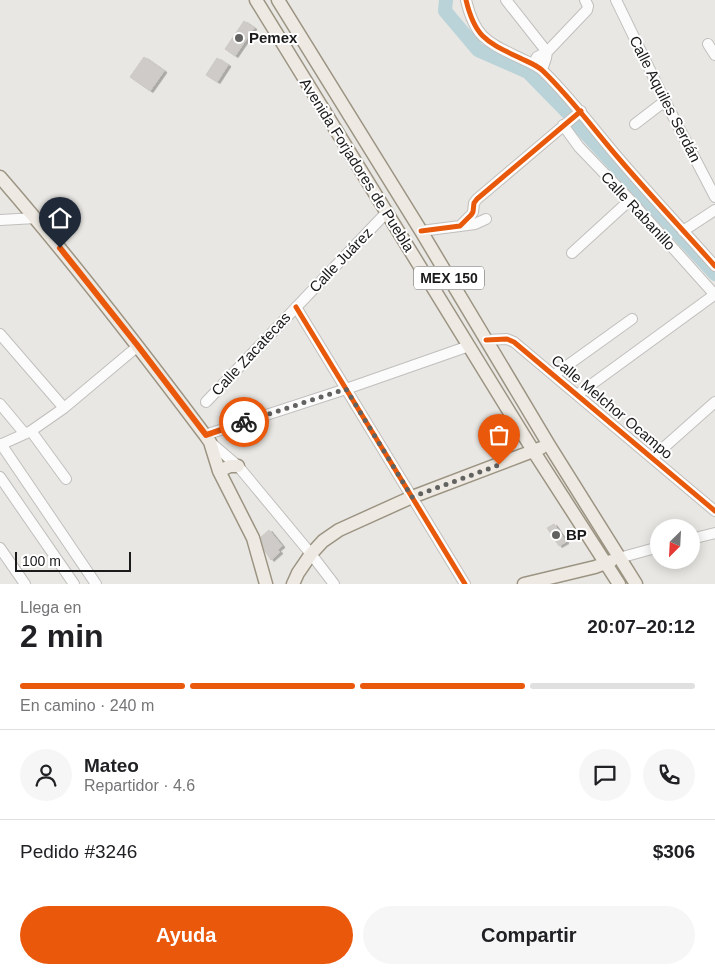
<!DOCTYPE html>
<html lang="es">
<head>
<meta charset="utf-8">
<style>
	body { margin:0; font-family:Helvetica,sans-serif; background:#f6f6f6; color:#202124; height:100vh; display:flex; flex-direction:column; font-size:19px; white-space:nowrap }
	* { box-sizing:border-box; margin:0 }
	p { font-size:16px; color:#757577 }
	.icon { flex:none; width:28px; height:28px; fill:none; stroke:currentColor; stroke-width:2; stroke-linecap:round; stroke-linejoin:round }
	.map { position:relative; height:584px; overflow:hidden }
	.details { display:flex; flex-direction:column; background:#fff; flex:1 }
	.details>* { flex:none }
	.needle { width:32px; rotate:204deg }
	.fabs { position:absolute; left:650px; top:519px; display:grid; gap:10px }
	.fabs a { display:grid; place-items:center; width:50px; height:50px; border-radius:50%; background:#fff; box-shadow:0 2px 12px #0003; font-size:25px }
	.scale { position:absolute; left:15px; bottom:12px; width:116px; box-sizing:border-box; padding-left:5px; border:2px solid #1a1a1a; border-top:0; font-size:14px; line-height:18px; white-space:nowrap; color:#1a1a1a; -webkit-text-stroke:4px #fff; paint-order:stroke }
	.pin { position:absolute; display:grid; place-items:center; width:42px; height:42px; color:#fff; margin:-51px -21px; border-radius:50% 50% 50% 0; rotate:-45deg; box-shadow:0 0 5px #0007 }
	.pin .icon { rotate:45deg }
	.courier { position:absolute; display:grid; place-items:center; width:50px; height:50px; margin:-25px; border:4px solid #ea580c; border-radius:50%; background:#fff; color:#222; box-shadow:0 1px 6px #0007 }
	.headline em { font-style:normal; font-weight:800 }
	.headline div { display:flex; flex-direction:column-reverse }
	.headline { display:flex; align-items:center; justify-content:space-between; height:85px; padding:0 20px }
	h1 { font-size:32px; font-weight:800; line-height:38px }
	.bar { display:grid; grid-template-columns:repeat(4,1fr); gap:8px 5px; align-content:center; height:60px; padding:0 20px }
	.bar i { height:6px; border-radius:4px; background:#e0e0e0 }
	.bar .current { background:#ea580c }
	.bar p { grid-column:span 4 }
	.line { display:flex; align-items:center; gap:12px; padding:0 20px; border-top:1px solid #e0e0e0 }
	.line div { flex:1 }
	.round { display:grid; place-items:center; flex:none; width:52px; height:52px; border-radius:26px; background:#f6f6f6 }
	.primary-button { display:flex; gap:10px; margin-top:auto; padding:10px 20px }
	.primary-button a { flex:1; height:58px; border-radius:30px; background:#ea580c; color:#fff; font-size:20px; font-weight:800; line-height:58px; text-align:center }
	.primary-button a+a { background:#f6f6f6; color:#202124 }
	.map>svg:first-child { display:block }
	.lines { fill:none; stroke-linecap:round; stroke-linejoin:round }
	.river { stroke:#b9d3d9; stroke-width:14 }
	.building { fill:#cecbc8; stroke:#ccc9c5; filter:url(#shadow) }
	.minor-casing { stroke:#c0bfbd; stroke-width:12 }
	.major-casing { stroke:#9c9483; stroke-width:15 }
	.minor { stroke:#fcfbfb; stroke-width:10 }
	.major { stroke:#eeeae3; stroke-width:12 }
	.cycleway-casing { stroke:#fff; stroke-width:8 }
	.cycleway { stroke:#e8590c; stroke-width:5 }
	.done { stroke:#626260; stroke-width:5; stroke-dasharray:0 9 }
	.route { stroke:#ea580c; stroke-width:6 }
	.poi-dot { fill:#626260; stroke:#fff; stroke-width:2 }
	.labels { text-anchor:middle; stroke-width:4; stroke-linejoin:round; paint-order:stroke }
	.shield { fill:#fff; stroke:#5f5f5f; stroke-width:1 }
	.shield-label { font-size:14px; font-weight:bold; fill:#1a1a1a }
	.poi-label { font-size:15px; font-weight:bold; fill:#1a1a1a; stroke:#fff; text-anchor:start }
	.street-label { font-size:15px; fill:#1a1a1a; stroke:#fff }
</style>
</head>
<body>
<div class="map">
<svg width="715" height="584" viewBox="0 0 715 584">
	<defs>
		<filter id="shadow"><feDropShadow dx="3" dy="1.5" stdDeviation="0" flood-color="#0004"/></filter>
	</defs>
	<rect width="100%" height="100%" fill="#e9e7e3"/>
	<g class="lines">
		<path class="river" d="M446 0 445 11 478 50 528 72 570 115
			M576 123 715 274"/>
	</g>
	<path class="building" d="M244 21 254 28 235 56 225 49Z
		M144 57 164 71 150 91 130 77Z
		M217 58 228 65 217 82 206 75Z
		M554 524 566 542 559 546 547 528Z
		M269 530 282 546 277 550 280 552 271 560 265 551 261 537Z"/>
	<g class="lines">
		<defs>
			<path id="minor" d="M466 0C475 38 487 42 520 58 528 62 537 65 543 71 572 99 595 131 621 161 651 196 684 231 715 266
				M506 0 547 52 546 58 542 70
				M616 0 665 101 715 197
				M708 44 715 55
				M533 64 537 57 547 52 587 10 588 6 585 0
				M635 124 665 101
				M563 125 579 147 630 200 715 295
				M0 220 36 218
				M460 226 475 224 486 219
				M421 231 460 226 471 215 473 212 474 203 477 199 581 111
				M683 231 715 210
				M572 253 630 200
				M296 307 465 584
				M0 334 64 408
				M486 340 507 339 514 342 715 511
				M554 375 632 319
				M577 395 714 295
				M206 402 386 213
				M0 404 25 434
				M31 431 66 479
				M205 435 346 389 469 346
				M210 442 238 466 311 554 334 584
				M1 444 96 584
				M0 445 31 431 64 408 138 346
				M652 458 715 402
				M0 477 74 584
				M691 539 715 533
				M0 548 25 584
				M619 558 659 547"/>
			<path id="major" d="M256 0 534 452 619 584
				M278 0 421 231 549 445 636 584
				M0 177C72 260 139 347 205 435L210 442 219 471 253 538 266 584
				M219 471 230 466H238
				M293 584 298 573 311 554 323 541 339 530 412 497 541 448
				M524 584 595 567 611 561"/>
		</defs>
		<use href="#minor" class="minor-casing"/>
		<use href="#major" class="major-casing"/>
		<use href="#minor" class="minor"/>
		<use href="#major" class="major"/>
		<defs>
			<path id="cycleway" d="M466 0C475 38 487 42 520 58 528 62 537 65 543 71 572 99 595 131 621 161 651 196 684 231 715 266
				M421 231 460 226 471 215 473 212 474 203 477 199 581 111
				M296 307 465 584
				M486 340 507 339 514 342 715 511"/>
		</defs>
		<use href="#cycleway" class="cycleway-casing"/>
		<use href="#cycleway" class="cycleway"/>
	</g>
	<g class="lines">
		<path class="done" d="M244 422 346 389 412 497 499 465"/>
		<path class="route" d="M60 248 138 346 206 435 244 422"/>
	</g>
	<g class="poi-dot">
		<circle cx="239" cy="38" r="5"/>
		<circle cx="556" cy="535" r="5"/>
	</g>
	<g class="labels">
		<rect class="shield" x="414" y="266.5" width="70" height="23" rx="4"/>
		<g class="shield-label">
			<text x="449" y="283">MEX 150</text>
		</g>
		<g class="poi-label">
			<text x="249" y="43">Pemex</text>
			<text x="566" y="540">BP</text>
		</g>
		<g class="street-label">
			<text transform="translate(665 99) rotate(63)" y="5">Calle Aquiles Serdán</text>
			<text transform="translate(357 165) rotate(58)" y="5">Avenida Forjadores de Puebla</text>
			<text transform="translate(638 211) rotate(47)" y="5">Calle Rabanillo</text>
			<text transform="translate(341 260) rotate(-46)" y="5">Calle Juárez</text>
			<text transform="translate(251 354) rotate(-47)" y="5">Calle Zacatecas</text>
			<text transform="translate(612 407) rotate(40)" y="5">Calle Melchor Ocampo</text>
		</g>
	</g>
</svg>
<div class="fabs">
<a><svg class="needle" viewBox="-14 -14 28 28"><path d="M0-13l5 13h-10z" fill="#e53935"/><path d="M0 13l5-13h-10z" fill="#757577"/></svg></a>
</div>
<div class="scale">100 m</div>
<div class="pin" style="left:499px;top:465px;background:#ea580c"><svg class="icon" aria-label="bag" viewBox="0 0 24 24"><path d="M5 8h14l-1 12H6zM9 8a3 3 0 0 1 6 0"/></svg></div>
<div class="pin" style="left:60px;top:248px;background:#1f2937"><svg class="icon" aria-label="home" viewBox="0 0 24 24"><path d="M3 11l9-7 9 7M6 9v11h12V9"/></svg></div>
<div class="courier" style="left:244px;top:422px"><svg class="icon" aria-label="bike" viewBox="0 0 24 24"><circle cx="6" cy="16" r="4"/><circle cx="18" cy="16" r="4"/><path d="M6 16l4-8h5l3 8M10 8l3 8H6M13 5h3"/></svg></div>
</div>
<section class="details">
<div class="headline"><div><h1>2 min</h1><p>Llega en</p></div><em>20:07–20:12</em></div>
<div class="bar"><i class="current"></i><i class="current"></i><i class="current"></i><i></i><p>En camino · 240 m</p></div>
<div class="line" style="height:90px"><a class="round"><svg class="icon" aria-label="person" viewBox="0 0 24 24"><circle cx="12" cy="8" r="4"/><path d="M4 21q1-7 8-7t8 7"/></svg></a><div><b>Mateo</b><p>Repartidor · 4.6</p></div><a class="round"><svg class="icon" aria-label="chat" viewBox="0 0 24 24"><path d="M4 5h16v11H9l-5 4z"/></svg></a><a class="round"><svg class="icon" aria-label="phone" viewBox="0 0 24 24"><path d="M5 4h4l2 5-3 2q2 4 5 5l2-3 5 2v4C11 20 4 13 5 4z"/></svg></a></div>
<div class="line" style="height:65px"><div>Pedido #3246</div><b>$306</b></div>
<div class="primary-button"><a>Ayuda</a><a>Compartir</a></div>
</section>
</body>
</html>
